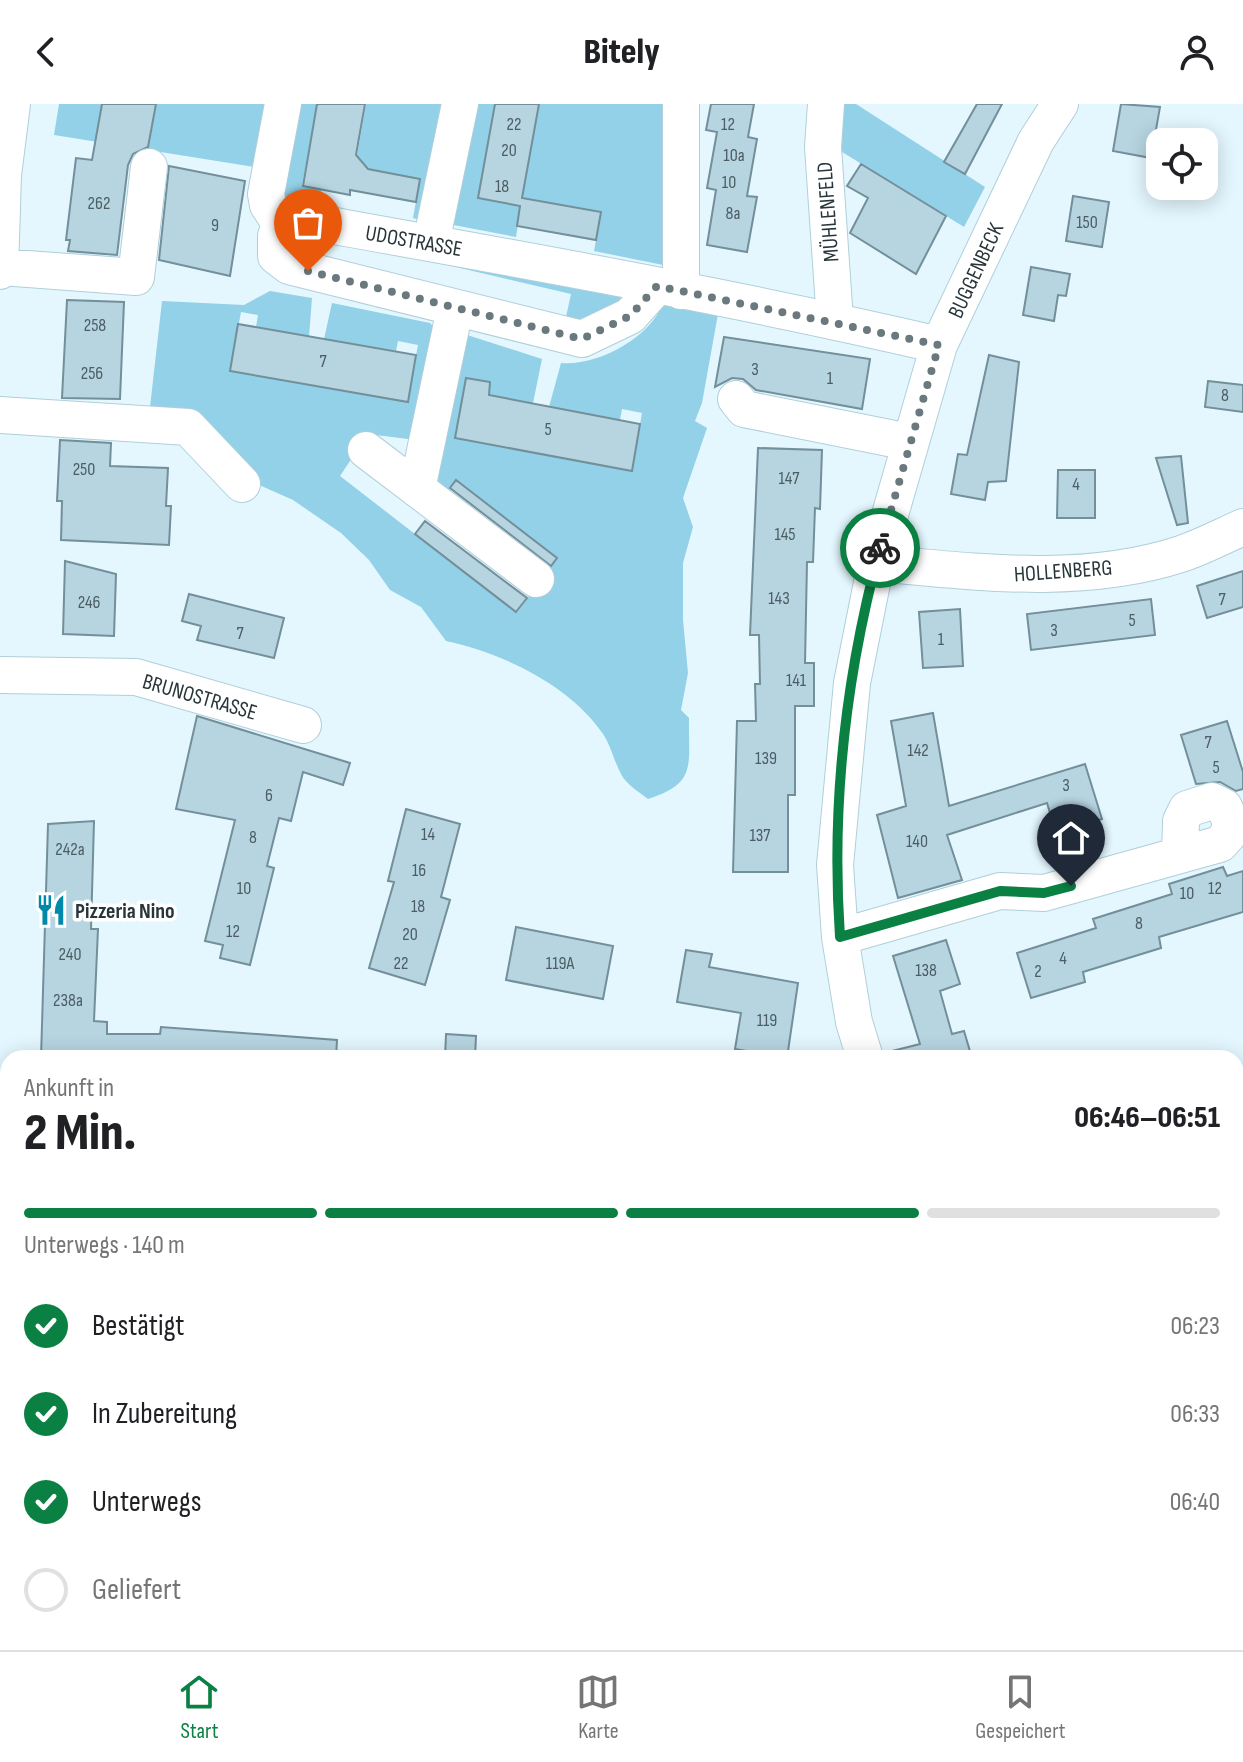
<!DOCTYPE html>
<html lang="de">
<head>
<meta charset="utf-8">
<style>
	body { margin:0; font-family:"Sofia Sans Condensed",sans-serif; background:#f6f6f6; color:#202124; height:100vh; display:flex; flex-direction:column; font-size:30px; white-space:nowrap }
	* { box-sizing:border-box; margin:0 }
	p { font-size:26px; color:#757577 }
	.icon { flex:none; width:44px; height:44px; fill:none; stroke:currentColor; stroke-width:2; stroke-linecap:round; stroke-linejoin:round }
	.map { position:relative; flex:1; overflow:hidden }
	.sheet { position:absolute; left:0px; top:946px; width:1244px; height:600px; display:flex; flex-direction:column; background:#fff; border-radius:24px 24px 0 0; box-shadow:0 4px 20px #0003 }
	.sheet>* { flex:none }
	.controls { position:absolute; left:1146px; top:24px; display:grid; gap:16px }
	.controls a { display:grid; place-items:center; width:72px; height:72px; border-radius:16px; background:#fff; box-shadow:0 4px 20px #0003; font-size:40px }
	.pin { position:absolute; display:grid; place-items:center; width:68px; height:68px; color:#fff; margin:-82px -34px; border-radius:50% 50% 50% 0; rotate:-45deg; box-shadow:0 0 8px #0007 }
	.pin .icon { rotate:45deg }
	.courier { position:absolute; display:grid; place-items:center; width:80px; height:80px; margin:-40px; border:6px solid #0b8043; border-radius:50%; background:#fff; color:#222; box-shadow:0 2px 10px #0007 }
	.head em { font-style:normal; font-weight:800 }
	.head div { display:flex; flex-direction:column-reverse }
	.head { display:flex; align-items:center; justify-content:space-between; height:136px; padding:0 24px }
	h1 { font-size:52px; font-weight:800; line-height:60px }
	.bar { display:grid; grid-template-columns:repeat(4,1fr); gap:12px 8px; align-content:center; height:96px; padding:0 24px }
	.bar i { height:10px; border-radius:6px; background:#e0e0e0 }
	.bar .selected { background:#0b8043 }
	.bar p { grid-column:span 4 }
	ol { padding:0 24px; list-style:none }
	li { display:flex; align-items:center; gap:24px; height:88px }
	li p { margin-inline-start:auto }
	li .icon { padding:8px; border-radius:50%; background:#0b8043; color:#fff; stroke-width:4 }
	li:last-child { color:#757577 }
	li i { width:44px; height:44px; border:4px solid #e0e0e0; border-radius:50% }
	header { display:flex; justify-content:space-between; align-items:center; height:104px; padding:0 24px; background:#fff; font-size:36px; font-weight:800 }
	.menu { display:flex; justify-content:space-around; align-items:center; height:112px; border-top:2px solid #e0e0e0; background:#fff; font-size:22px; color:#757577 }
	.menu a { display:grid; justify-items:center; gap:4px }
	.menu .selected { color:#0b8043 }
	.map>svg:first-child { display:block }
	.green { fill:#92d1e7 }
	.building { fill:#b6d5e1; stroke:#728f9a; stroke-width:2 }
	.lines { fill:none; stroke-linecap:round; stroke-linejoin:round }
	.minor-casing { stroke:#b0cfda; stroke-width:38 }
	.minor { stroke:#fff; stroke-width:36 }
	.done { stroke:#6a797e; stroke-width:8; stroke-dasharray:0 14.4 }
	.route { stroke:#0b8043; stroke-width:10 }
	.labels { text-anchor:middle; stroke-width:7; stroke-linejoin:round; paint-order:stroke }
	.number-label { font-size:18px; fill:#4c5d63 }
	.street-label { font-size:22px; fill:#283539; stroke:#fff }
	.poi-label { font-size:22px; font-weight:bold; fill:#283539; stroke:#fff; text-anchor:start }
</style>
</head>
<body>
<header><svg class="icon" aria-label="back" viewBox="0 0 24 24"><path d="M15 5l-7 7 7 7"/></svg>Bitely<svg class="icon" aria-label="person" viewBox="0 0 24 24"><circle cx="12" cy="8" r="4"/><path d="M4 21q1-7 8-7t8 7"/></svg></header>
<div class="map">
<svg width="1243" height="1546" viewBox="0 0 1243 1546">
	<rect width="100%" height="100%" fill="#e4f7fe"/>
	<path class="green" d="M59 0H102L151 25 156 0H272L260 64 54 31Z
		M290 0H317L302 82 321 86 319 100 272 91Z
		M366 0H451L429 118 413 114 420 75 355 63Z
		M467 0H496L521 102 516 133 443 119Z
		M539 0H664L663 161 594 147 601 108 522 94Z
		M835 0H856L985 83 964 123 834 43Z
		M290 125 632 190 625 204 564 222 571 190 320 131 313 159 290 153Z
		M270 187 312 194 309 233 256 223 258 211 241 208 230 267 407 298 418 241 398 237 396 247 324 235 332 199 430 219 440 229 416 336 368 330 340 372 517 509 557 454 456 376 448 387 435 374 461 229 542 255 533 299 489 291 490 279 466 274 456 334 632 366 642 309 622 305 620 316 549 303 561 259C598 262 650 234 663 199L718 210 702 299 695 317 707 324 683 394 693 423 683 459V516L688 569 681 606 689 614C688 661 698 679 648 695 639 688 626 680 621 670 614 657 611 642 603 630 570 581 502 549 446 537L421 503 390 486 369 456 341 429 293 396 257 380 150 303 162 197 244 201Z"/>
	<path class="building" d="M102 0H156L148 43 133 50 128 61 117 151 68 147 70 136H66L76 54 92 56Z
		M317 0H365L356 51 368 65 420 75 416 98 350 86V91L303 82Z
		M495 0H539L522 94 601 108 596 136 517 122 520 102 478 94Z
		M711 0H754L748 33 757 35 747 92 757 93 747 148 707 141 716 86 707 84 717 28 706 26Z
		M977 0H1002L965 70 944 58Z
		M1121 0 1160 3 1151 54 1113 47Z
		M861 60 946 112 916 170 850 129 868 94 847 82Z
		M169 62 245 77 230 172 159 156Z
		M1073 92 1109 98 1102 143 1066 137Z
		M1031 163 1070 170 1066 192 1058 191 1054 217 1023 211Z
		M67 196 124 198 120 295 62 294Z
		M238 220 416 251 408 298 230 267Z
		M724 233 870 255 862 305 756 286 743 275 732 274 715 283Z
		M989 251 1019 258 1006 377 988 378 985 396 951 390 958 350 967 351Z
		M466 274 490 278 489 291 640 320 632 367 455 334Z
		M1208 277 1243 281V308L1205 303Z
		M60 336 111 339 110 362 168 364 166 402H171L169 441 61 436 62 397H57Z
		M758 344 822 346 820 405 815 404 813 458H807L805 559H814V602H795V691H788V768H733L737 617H756L755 580H760L759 531H750Z
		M1181 352 1188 419 1177 421 1156 354Z
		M1058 366H1095V414H1057Z
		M456 376 557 454 551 462 450 384Z
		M425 417 527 494 516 508 415 430Z
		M65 457 116 470 114 532 63 530Z
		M1243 467V503L1207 514 1197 482Z
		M189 490 284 514 274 554 197 536 201 522 182 517Z
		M1151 495 1155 531 1031 546 1027 510Z
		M960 505 963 562 923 564 919 508Z
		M933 609 949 702 1085 660 1102 715 1086 720 1090 732 1065 740 1061 727 1056 729 1047 699 947 731 962 776 898 794 877 711 906 702 891 617Z
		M197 612 350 659 343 681 303 668 291 717 279 714 267 762 274 764 250 861 220 854 223 841 205 837 235 716 176 705Z
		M1227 617 1243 668V685L1236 687 1220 678 1196 680 1181 631Z
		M406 705 460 720 441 793 450 796 425 881 369 864 394 778 388 777Z
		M94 717 91 825H98L94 917 107 918V930H160L161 923 337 936 336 954H41L48 720Z
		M1223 763 1227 772 1243 767V808L1159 833 1161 844 1083 868 1085 878 1031 894 1017 849 1096 824 1093 815 1172 790 1169 780Z
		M516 823 613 842 603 895 506 876Z
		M946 836 960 880 940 887 952 930 964 927 972 954H893L892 947 920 940 893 852Z
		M686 846 712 850 709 863 798 879 787 954 735 945 741 909 677 898Z
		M446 930 476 932 475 954H445Z"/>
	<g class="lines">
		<defs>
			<path id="minor" d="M826 0 823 43 835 217
				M280 119 268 101 266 90 283 0
				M431 139 460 0
				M0 163 136 173 149 63
				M0 167 3 71 12 0
				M657 182 630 212 582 235 289 162 276 152V132L280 119 290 114C507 153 725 191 939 241
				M681 187V0
				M736 295 744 305 909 338
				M0 311 188 323 242 380
				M366 346 536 475
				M417 385 455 205
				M876 459C977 468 1083 482 1181 450 1202 443 1223 432 1243 423
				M0 571 136 573 303 621
				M840 833 1000 787 1044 789 1220 740 1228 731 1231 718 1224 703 1212 697 1187 705 1181 717 1180 751
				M865 954 854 918 840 833 835 761 852 579 876 459 939 241 1036 37 1060 0
				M0 994 8 995
				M1236 1128 1243 1091
				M1236 1155H1243
				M0 1497 3 1546
				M989 1538V1546
				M482 1546 483 1538"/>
		</defs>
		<use href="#minor" class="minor-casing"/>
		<use href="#minor" class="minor"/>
	</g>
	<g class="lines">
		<path class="done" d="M308 167 582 235 630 212 657 182 939 241 880 444"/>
		<path class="route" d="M880 444C846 570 831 703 840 833L1000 787 1044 789 1071 782"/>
	</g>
	<defs>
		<symbol id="restaurant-bare" viewBox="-9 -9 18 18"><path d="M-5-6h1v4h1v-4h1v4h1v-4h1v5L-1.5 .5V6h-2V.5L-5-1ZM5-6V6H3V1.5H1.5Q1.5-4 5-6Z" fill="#0089a9" stroke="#fff" stroke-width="2.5" paint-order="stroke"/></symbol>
	</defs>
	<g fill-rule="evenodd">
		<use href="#restaurant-bare" x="29" y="784" width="44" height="44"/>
	</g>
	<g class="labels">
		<g class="number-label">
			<text x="514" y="26">22</text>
			<text x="728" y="26">12</text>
			<text x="509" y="52">20</text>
			<text x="734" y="57">10a</text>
			<text x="729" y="84">10</text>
			<text x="502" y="88">18</text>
			<text x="99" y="105">262</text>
			<text x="733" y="115">8a</text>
			<text x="1087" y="124">150</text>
			<text x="215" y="127">9</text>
			<text x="95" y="227">258</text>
			<text x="323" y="263">7</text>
			<text x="755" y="271">3</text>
			<text x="92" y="275">256</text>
			<text x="830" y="280">1</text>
			<text x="1225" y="297">8</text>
			<text x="548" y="331">5</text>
			<text x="84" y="371">250</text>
			<text x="789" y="380">147</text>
			<text x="1076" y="386">4</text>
			<text x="785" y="436">145</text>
			<text x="779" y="500">143</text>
			<text x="1222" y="501">7</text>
			<text x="89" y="504">246</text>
			<text x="1132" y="522">5</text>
			<text x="1054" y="532">3</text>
			<text x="240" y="535">7</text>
			<text x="941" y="541">1</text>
			<text x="796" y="582">141</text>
			<text x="1208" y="644">7</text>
			<text x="918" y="652">142</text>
			<text x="766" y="660">139</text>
			<text x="1216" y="669">5</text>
			<text x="1066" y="687">3</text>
			<text x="269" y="697">6</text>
			<text x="428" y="736">14</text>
			<text x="760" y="737">137</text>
			<text x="253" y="739">8</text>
			<text x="917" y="743">140</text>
			<text x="70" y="751">242a</text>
			<text x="419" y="772">16</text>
			<text x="244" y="790">10</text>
			<text x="1215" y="790">12</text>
			<text x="1187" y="795">10</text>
			<text x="418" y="808">18</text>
			<text x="1139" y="825">8</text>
			<text x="233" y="833">12</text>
			<text x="410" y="836">20</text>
			<text x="70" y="856">240</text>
			<text x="1063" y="860">4</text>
			<text x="401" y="865">22</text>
			<text x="560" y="865">119A</text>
			<text x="926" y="872">138</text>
			<text x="1038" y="873">2</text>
			<text x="68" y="902">238a</text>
			<text x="767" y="922">119</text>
		</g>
		<g class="street-label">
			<text transform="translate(827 108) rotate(-94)" y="8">MÜHLENFELD</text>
			<text transform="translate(414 136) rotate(10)" y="8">UDOSTRASSE</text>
			<text transform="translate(975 166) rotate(-65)" y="8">BUGGENBECK</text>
			<text transform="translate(1063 466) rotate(-4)" y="8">HOLLENBERG</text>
			<text transform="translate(200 592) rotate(16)" y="8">BRUNOSTRASSE</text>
		</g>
		<g class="poi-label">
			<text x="75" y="814">Pizzeria Nino</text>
		</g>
	</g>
</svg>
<div class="controls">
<a><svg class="icon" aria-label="locate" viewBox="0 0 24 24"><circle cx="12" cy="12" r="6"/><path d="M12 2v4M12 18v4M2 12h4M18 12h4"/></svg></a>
</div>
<div class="pin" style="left:308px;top:167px;background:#ea580c"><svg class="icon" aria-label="bag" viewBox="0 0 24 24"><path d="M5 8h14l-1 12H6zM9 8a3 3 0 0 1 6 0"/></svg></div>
<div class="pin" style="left:1071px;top:782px;background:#1f2937"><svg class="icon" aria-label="home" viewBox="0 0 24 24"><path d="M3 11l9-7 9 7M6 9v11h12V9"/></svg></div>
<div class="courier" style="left:880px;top:444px"><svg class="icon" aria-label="bike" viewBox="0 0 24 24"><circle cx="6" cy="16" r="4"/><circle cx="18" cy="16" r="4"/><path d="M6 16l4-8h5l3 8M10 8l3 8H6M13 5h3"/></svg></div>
<section class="sheet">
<div class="head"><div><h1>2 Min.</h1><p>Ankunft in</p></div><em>06:46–06:51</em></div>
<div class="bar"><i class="selected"></i><i class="selected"></i><i class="selected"></i><i></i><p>Unterwegs · 140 m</p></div>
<ol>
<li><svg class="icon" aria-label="check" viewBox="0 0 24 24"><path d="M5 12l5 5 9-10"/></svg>Bestätigt<p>06:23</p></li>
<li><svg class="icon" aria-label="check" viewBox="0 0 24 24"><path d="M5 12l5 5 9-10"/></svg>In Zubereitung<p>06:33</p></li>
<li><svg class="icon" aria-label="check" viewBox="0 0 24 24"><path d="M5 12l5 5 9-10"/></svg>Unterwegs<p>06:40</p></li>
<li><i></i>Geliefert</li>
</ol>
</section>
</div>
<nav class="menu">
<a class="selected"><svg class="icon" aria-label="home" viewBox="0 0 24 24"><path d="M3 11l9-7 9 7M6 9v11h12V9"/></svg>Start</a>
<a><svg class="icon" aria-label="map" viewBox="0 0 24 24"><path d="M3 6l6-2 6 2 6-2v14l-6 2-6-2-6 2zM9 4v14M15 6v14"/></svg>Karte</a>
<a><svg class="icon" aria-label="saved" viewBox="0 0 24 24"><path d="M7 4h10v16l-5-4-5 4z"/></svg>Gespeichert</a>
</nav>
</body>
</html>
